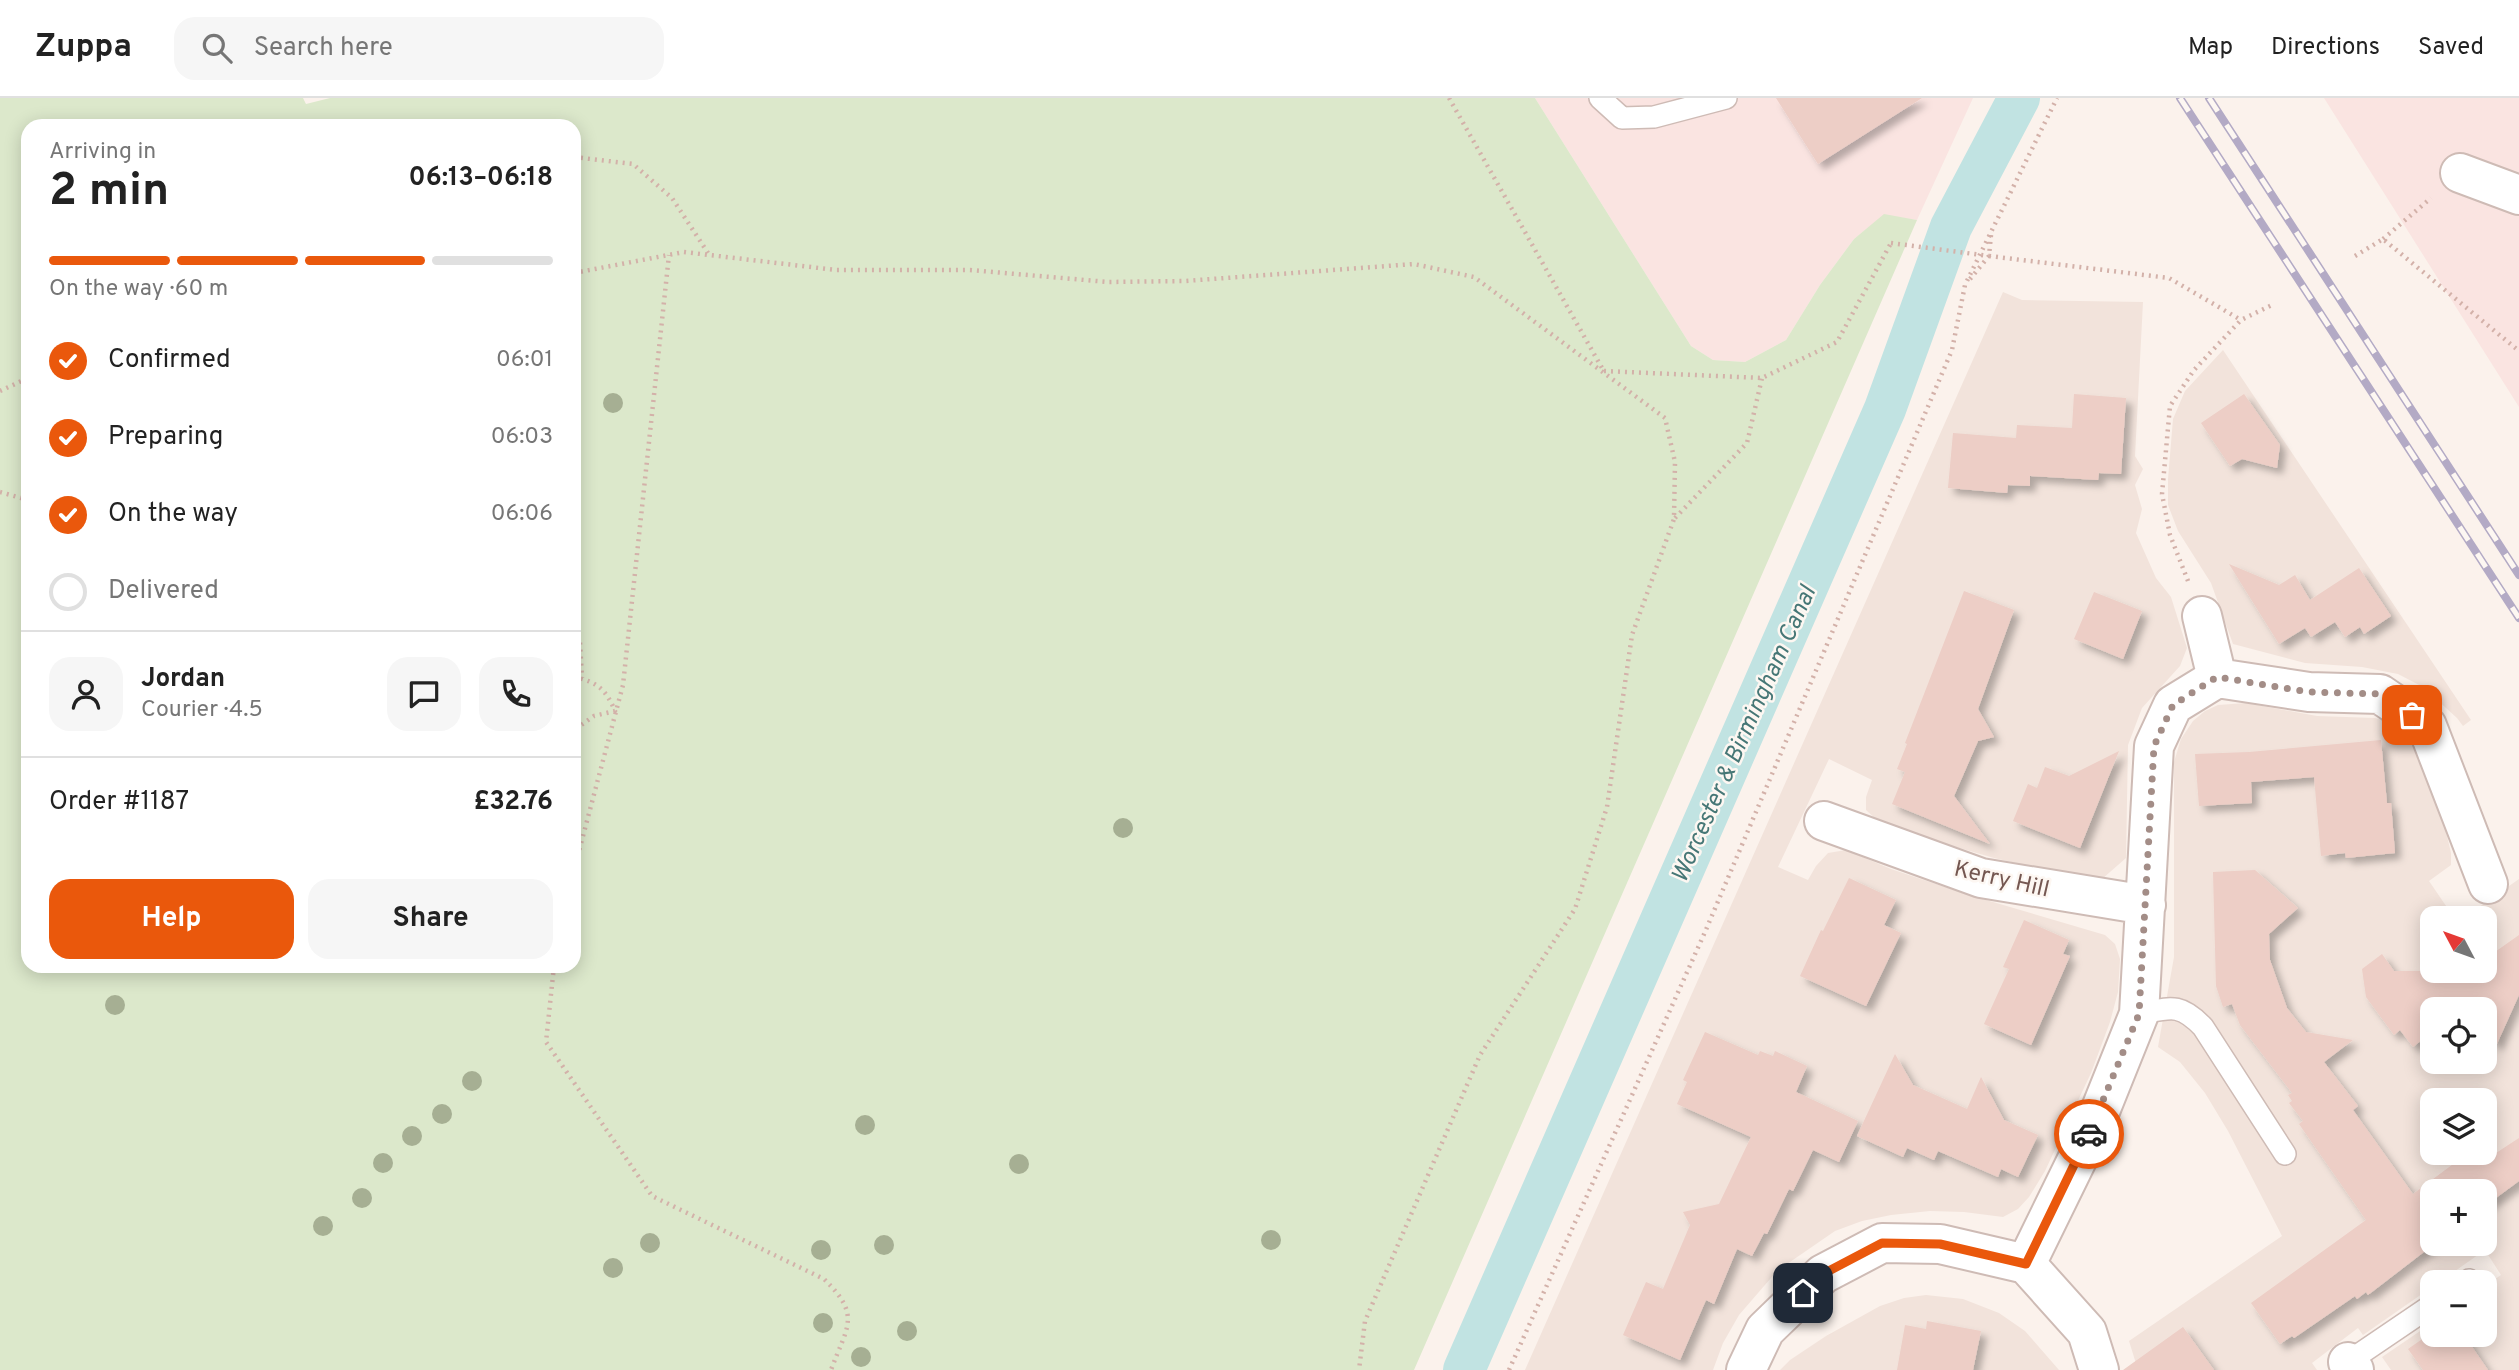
<!DOCTYPE html>
<html lang="en">
<head>
<meta charset="utf-8">
<style>
	body { margin:0; font-family:Overpass,sans-serif; background:#f6f6f6; color:#222; height:100vh; display:flex; flex-direction:column; font-size:26px; white-space:nowrap }
	* { box-sizing:border-box; margin:0 }
	p { font-size:23px; color:#767676 }
	.icon { flex:none; width:38px; height:38px; fill:none; stroke:currentColor; stroke-width:2; stroke-linecap:round; stroke-linejoin:round }
	.map { position:relative; flex:1; overflow:hidden }
	.details { position:absolute; left:21px; top:21px; width:560px; height:854px; display:flex; flex-direction:column; background:#fff; border-radius:21px; box-shadow:0 4px 18px #0003 }
	.details>* { flex:none }
	.needle { width:46px; rotate:311deg }
	.tools { position:absolute; left:2420px; top:808px; display:grid; gap:14px }
	.tools a { display:grid; place-items:center; width:77px; height:77px; border-radius:14px; background:#fff; box-shadow:0 4px 18px #0003; font-size:35px }
	.pin { position:absolute; display:grid; place-items:center; width:60px; height:60px; color:#fff; margin:-30px; border-radius:14px; box-shadow:0 4px 10px #0006 }
	.courier { position:absolute; display:grid; place-items:center; width:70px; height:70px; margin:-35px; border:5px solid #ea580c; border-radius:50%; background:#fff; color:#222; box-shadow:0 2px 9px #0007 }
	.head em { font-style:normal; font-weight:700 }
	.head div { display:flex; flex-direction:column-reverse }
	.head { display:flex; align-items:center; justify-content:space-between; height:119px; padding:0 28px }
	h1 { font-size:46px; font-weight:700; line-height:52px }
	.bar { display:grid; grid-template-columns:repeat(4,1fr); gap:10px 7px; align-content:center; height:84px; padding:0 28px }
	.bar i { height:9px; border-radius:5px; background:#e0e0e0 }
	.bar .current { background:#ea580c }
	.bar p { grid-column:span 4 }
	.line { display:flex; align-items:center; gap:18px; padding:0 28px; border-top:2px solid #e0e0e0 }
	.line div { flex:1 }
	.round { display:grid; place-items:center; flex:none; width:74px; height:74px; border-radius:21px; background:#f6f6f6 }
	ol { padding:0 28px; list-style:none }
	li { display:flex; align-items:center; gap:21px; height:77px }
	li p { margin-inline-start:auto }
	li .icon { padding:7px; border-radius:50%; background:#ea580c; color:#fff; stroke-width:4 }
	li:last-child { color:#767676 }
	li i { width:38px; height:38px; border:4px solid #e0e0e0; border-radius:50% }
	.primary-button { display:flex; gap:14px; margin-top:auto; padding:14px 28px }
	.primary-button a { flex:1; height:80px; border-radius:21px; background:#ea580c; color:#fff; font-size:28px; font-weight:700; line-height:80px; text-align:center }
	.primary-button a+a { background:#f6f6f6; color:#222 }
	header { display:flex; align-items:center; gap:42px; box-sizing:border-box; height:98px; padding:0 35px; background:#fff; border-bottom:2px solid #e0e0e0 }
	header strong { font-size:33px }
	nav { display:flex; gap:38px; margin-inline-start:auto; font-size:24px }
	.search { width:490px; height:63px; background:#f6f6f6; display:flex; align-items:center; gap:18px; box-sizing:border-box; padding:0 24px; border-radius:21px; color:#767676; font-size:26px }
	.map>svg:first-child { display:block }
	.residential { fill:#f2e3db; fill-rule:evenodd }
	.commercial { fill:#fae4e1 }
	.green { fill:#dce8cb; fill-rule:evenodd }
	.lines { fill:none; stroke-linecap:round; stroke-linejoin:round }
	.canal { stroke:#c1e3e2; stroke-width:42 }
	.building { fill:#edcec6; filter:url(#shadow) }
	.lane-casing { stroke:#cebbb5; stroke-width:24 }
	.street-casing { stroke:#cebbb5; stroke-width:42 }
	.path { stroke:#d3b1a9; stroke-width:4.5; stroke-dasharray:2 5; stroke-linecap:butt }
	.lane { stroke:#fff; stroke-width:21 }
	.street { stroke:#fff; stroke-width:38 }
	.rail-casing { stroke:#b3aac5; stroke-width:8 }
	.rail { stroke:#fdf7f2; stroke-width:5; stroke-dasharray:16; stroke-linecap:butt }
	.path-bridge { stroke:#d3b1a9; stroke-width:4.5; stroke-dasharray:2 5; stroke-linecap:butt }
	.tree { fill:#a6af93 }
	.done { stroke:#a38d87; stroke-width:7; stroke-dasharray:0 12.6 }
	.route { stroke:#ea580c; stroke-width:9 }
	.labels { text-anchor:middle; stroke-width:5; stroke-linejoin:round; paint-order:stroke }
	.street-label { font-size:23px; fill:#745751; stroke:#fdf7f2 }
	.water-label { font-size:24px; font-style:italic; fill:#467776; stroke:#fdf7f2 }
</style>
</head>
<body>
<header>
<strong>Zuppa</strong>
<div class="search"><svg class="icon" aria-label="search" viewBox="0 0 24 24"><circle cx="10" cy="10" r="6"/><path d="M15 15l6 6"/></svg>Search here</div>
<nav><a>Map</a><a>Directions</a><a>Saved</a></nav>
</header>
<div class="map">
<svg width="2519" height="1272" viewBox="0 0 2519 1272">
	<defs>
		<filter id="shadow"><feDropShadow dx="6" dy="6" stdDeviation="3.5" flood-color="#0004"/></filter>
	</defs>
	<rect width="100%" height="100%" fill="#fbf2ec"/>
	<path class="residential" d="M2003 194 2022 202 2143 204 2135 358 2143 371 2135 387 2142 411 2136 435 2156 480 2171 499 2187 550 2180 568 2142 610 2128 647 2126 760 2102 781 2088 782 1994 760 1894 731 1877 722 1866 712V699L1872 682 1829 661 1778 769 1808 782 1816 768 1828 755 1846 752 1891 771 1969 797 2105 837 2115 846 2120 861 2118 894 2110 924 2091 975 2045 1073 2029 1099 2018 1111 2003 1119 1964 1114 1930 1113 1891 1117 1862 1123 1835 1133 1777 1173 1739 1217 1723 1245 1713 1272H1525Z
		M2223 252 2471 622 2463 628 2457 620 2423 589 2398 576 2362 569 2305 565 2233 546 2211 485 2178 433 2168 407V381L2173 321 2185 293Z
		M2246 605 2317 618 2375 620 2394 625 2410 635 2435 687 2451 755V767L2429 783 2455 821H2432V873H2485V821H2462L2519 781V1272H2391L2382 1259 2432 1225V1237H2485V1188L2501 1177 2485 1152 2438 1185H2432V1189L2363 1237 2358 1230 2312 1265 2317 1272H2138L2129 1243 2282 1138 2228 1033 2205 995 2180 964 2158 949 2174 859V664L2181 641 2193 623 2205 613 2218 607ZM2432 912H2485V964H2432ZM2432 1003H2485V1055H2432ZM2432 1094H2485V1146H2432Z
		M1926 1197 1963 1201 1999 1215 2025 1233 2059 1272H1780L1790 1262 1826 1238 1880 1208 1904 1200Z"/>
	<path class="commercial" d="M1535 0H1973L1917 122 1884 117 1854 141 1820 187 1786 242 1745 264 1713 262 1691 248Z
		M2324 0H2519V309Z"/>
	<path class="green" d="M0 0H303L306 6 330 0H1535L1691 248 1713 262 1745 264 1786 242 1820 187 1854 141 1884 116 1917 122 1414 1272H0ZM28 28H574V868H28Z"/>
	<g class="lines">
		<path class="canal" d="M1464 1272 1885 311 1951 129 2019 0"/>
	</g>
	<path class="building" d="M1776 0H1922L1818 66Z
		M2074 296 2126 300 2121 376 2099 375 2098 382 2030 378V388L2008 387 2007 395 1948 390 1953 335 2016 340 2017 327 2072 330Z
		M2244 296 2280 347 2277 370 2242 361 2230 368 2201 325Z
		M2229 466 2279 487 2295 477 2310 502 2359 470 2391 518 2364 536 2360 529 2345 539 2335 524 2311 539 2305 530 2279 546Z
		M1964 493 2014 512 1978 611 1994 639 1978 643 1954 698 1990 746 1892 706 1905 674 1897 671 1907 646 1905 645Z
		M2094 494 2142 513 2123 561 2074 541Z
		M2381 642 2387 705H2391L2395 755 2346 760 2345 755 2321 758 2314 679 2251 684 2252 705 2199 708 2195 656 2249 654Z
		M2119 653 2080 750 2013 723 2028 686 2037 690 2045 669 2069 678Z
		M2255 772 2298 810 2269 836 2270 862 2287 910 2306 934 2353 942 2324 964 2358 1008 2353 1012 2413 1096 2468 1055H2496L2519 1040V1083L2485 1108V1094H2432L2433 1147 2368 1197 2366 1194 2357 1201 2355 1198 2294 1240 2292 1238 2280 1246 2251 1205 2366 1122 2299 1026 2303 1023 2289 1005 2292 1003 2288 997 2292 995 2240 927 2232 906 2223 909 2216 888 2213 774Z
		M1849 780 1896 802 1884 827 1901 835 1866 908 1800 878 1821 832 1823 833Z
		M2024 822 2069 842 2063 856 2070 858 2031 947 1984 926 2009 871 2003 869Z
		M2519 837V897L2496 948 2485 933V912H2469L2466 908 2461 912H2432V934L2413 949 2400 932 2394 937 2366 899 2362 871 2382 856 2394 873H2485V861Z
		M1705 934 1758 957 1760 953 1773 958 1775 953 1807 968 1796 994 1858 1023 1839 1064 1813 1052 1793 1093 1789 1091 1767 1136 1764 1135 1752 1158 1737 1151 1714 1206 1706 1202 1680 1262 1623 1237 1646 1184 1663 1191 1690 1127 1683 1114 1719 1106 1751 1039 1677 1006 1687 984 1683 982Z
		M1895 956 1913 987 1967 1011 1981 979 2004 1022 2038 1037 2018 1079 2001 1071 1998 1079 1938 1053 1934 1062 1907 1050 1903 1059 1857 1038Z
		M1927 1223 1981 1233 1973 1272H1897L1905 1227 1926 1231Z
		M2183 1229 2214 1272H2123Z
		M2428 1237H2464L2488 1272H2423L2408 1251Z"/>
	<g class="lines">
		<defs>
			<path id="lane" d="M1600 0 1622 20 1654 19 1726 0
				M2139 916C2170 910 2179 904 2203 929L2285 1056
				M2465 1185 2469 1182
				M2348 1264 2432 1207"/>
			<path id="street" d="M2460 75 2519 97
				M2202 518 2217 580
				M1824 723 1981 780 2146 807
				M2026 1166 2096 1023 2139 916 2154 648 2173 607 2217 580 2309 594 2380 596 2427 628 2488 786
				M2348 1264 2354 1272
				M1746 1272 1765 1232 1823 1176 1882 1145 1940 1146 2026 1166 2087 1234 2099 1272"/>
		</defs>
		<use href="#lane" class="lane-casing"/>
		<use href="#street" class="street-casing"/>
		<path class="path" d="M1449 0 1602 270
			M574 59 633 66 672 100 708 155
			M2383 141 2431 100
			M1989 158 2169 180 2241 222
			M2355 158 2383 141 2519 253
			M574 175 684 154 836 172H970L1108 184 1185 183 1414 166 1474 179 1665 320 1675 364 1674 421 1632 537 1607 709 1575 811 1480 957 1365 1223 1359 1272
			M1970 181 1989 158 1991 137
			M1604 273 1762 280 1837 244 1891 145
			M0 293 28 280
			M0 394 28 402
			M1675 420 1747 345 1762 280
			M2188 483 2170 437 2162 396 2170 308 2194 272 2241 222 2274 206
			M574 532 580 544 582 580
			M574 579C598 584 606 592 615 613L594 618 574 632
			M574 772 623 587 669 157
			M554 868 546 944 652 1098 824 1181C862 1218 847 1228 831 1272
			M1509 1272 1705 834 1952 252 1965 187 2057 0"/>
		<use href="#lane" class="lane"/>
		<use href="#street" class="street"/>
		<defs>
			<path id="rail" d="M2180 0 2519 520
				M2209 0 2519 477"/>
		</defs>
		<use href="#rail" class="rail-casing"/>
		<use href="#rail" class="rail"/>
		<path class="path-bridge" d="M1891 145 1989 158"/>
	</g>
	<g class="tree">
		<circle cx="613" cy="305" r="10"/>
		<circle cx="1123" cy="730" r="10"/>
		<circle cx="115" cy="907" r="10"/>
		<circle cx="472" cy="983" r="10"/>
		<circle cx="442" cy="1016" r="10"/>
		<circle cx="865" cy="1027" r="10"/>
		<circle cx="412" cy="1038" r="10"/>
		<circle cx="383" cy="1065" r="10"/>
		<circle cx="1019" cy="1066" r="10"/>
		<circle cx="362" cy="1100" r="10"/>
		<circle cx="323" cy="1128" r="10"/>
		<circle cx="1271" cy="1142" r="10"/>
		<circle cx="650" cy="1145" r="10"/>
		<circle cx="884" cy="1147" r="10"/>
		<circle cx="821" cy="1152" r="10"/>
		<circle cx="613" cy="1170" r="10"/>
		<circle cx="823" cy="1225" r="10"/>
		<circle cx="907" cy="1233" r="10"/>
		<circle cx="861" cy="1259" r="10"/>
	</g>
	<g class="lines">
		<path class="done" d="M2089 1036 2139 916 2154 648 2173 607 2217 579 2309 594 2380 596 2412 617"/>
		<path class="route" d="M1803 1195 1823 1176 1882 1145 1940 1146 2026 1166 2089 1036"/>
	</g>
	<g class="labels">
		<g class="street-label">
			<text transform="translate(2002 780) rotate(13)" y="8">Kerry Hill</text>
		</g>
		<g class="water-label">
			<text transform="translate(1743 636) rotate(-66)" y="8">Worcester &amp; Birmingham Canal</text>
		</g>
	</g>
</svg>
<div class="tools">
<a><svg class="needle" viewBox="-14 -14 28 28"><path d="M0-13l5 13h-10z" fill="#e53935"/><path d="M0 13l5-13h-10z" fill="#767676"/></svg></a>
<a><svg class="icon" aria-label="locate" viewBox="0 0 24 24"><circle cx="12" cy="12" r="6"/><path d="M12 2v4M12 18v4M2 12h4M18 12h4"/></svg></a>
<a><svg class="icon" aria-label="layers" viewBox="0 0 24 24"><path d="M12 4l9 5-9 5-9-5zM3 14l9 5 9-5"/></svg></a>
<a>+</a>
<a>−</a>
</div>
<div class="pin" style="left:2412px;top:617px;background:#ea580c"><svg class="icon" aria-label="bag" viewBox="0 0 24 24"><path d="M5 8h14l-1 12H6zM9 8a3 3 0 0 1 6 0"/></svg></div>
<div class="pin" style="left:1803px;top:1195px;background:#1f2937"><svg class="icon" aria-label="home" viewBox="0 0 24 24"><path d="M3 11l9-7 9 7M6 9v11h12V9"/></svg></div>
<div class="courier" style="left:2089px;top:1036px"><svg class="icon" aria-label="car" viewBox="0 0 24 24"><path d="M5 17H2v-5l4-1 3-4h7l3 4 3 1v5h-3M9 17h6M6 11h13"/><circle cx="7" cy="17" r="2"/><circle cx="17" cy="17" r="2"/></svg></div>
<section class="details">
<div class="head"><div><h1>2 min</h1><p>Arriving in</p></div><em>06:13–06:18</em></div>
<div class="bar"><i class="current"></i><i class="current"></i><i class="current"></i><i></i><p>On the way · 60 m</p></div>
<ol>
<li><svg class="icon" aria-label="check" viewBox="0 0 24 24"><path d="M5 12l5 5 9-10"/></svg>Confirmed<p>06:01</p></li>
<li><svg class="icon" aria-label="check" viewBox="0 0 24 24"><path d="M5 12l5 5 9-10"/></svg>Preparing<p>06:03</p></li>
<li><svg class="icon" aria-label="check" viewBox="0 0 24 24"><path d="M5 12l5 5 9-10"/></svg>On the way<p>06:06</p></li>
<li><i></i>Delivered</li>
</ol>
<div class="line" style="height:126px"><a class="round"><svg class="icon" aria-label="person" viewBox="0 0 24 24"><circle cx="12" cy="8" r="4"/><path d="M4 21q1-7 8-7t8 7"/></svg></a><div><b>Jordan</b><p>Courier · 4.5</p></div><a class="round"><svg class="icon" aria-label="chat" viewBox="0 0 24 24"><path d="M4 5h16v11H9l-5 4z"/></svg></a><a class="round"><svg class="icon" aria-label="phone" viewBox="0 0 24 24"><path d="M5 4h4l2 5-3 2q2 4 5 5l2-3 5 2v4C11 20 4 13 5 4z"/></svg></a></div>
<div class="line" style="height:91px"><div>Order #1187</div><b>£32.76</b></div>
<div class="primary-button"><a>Help</a><a>Share</a></div>
</section>
</div>
</body>
</html>
